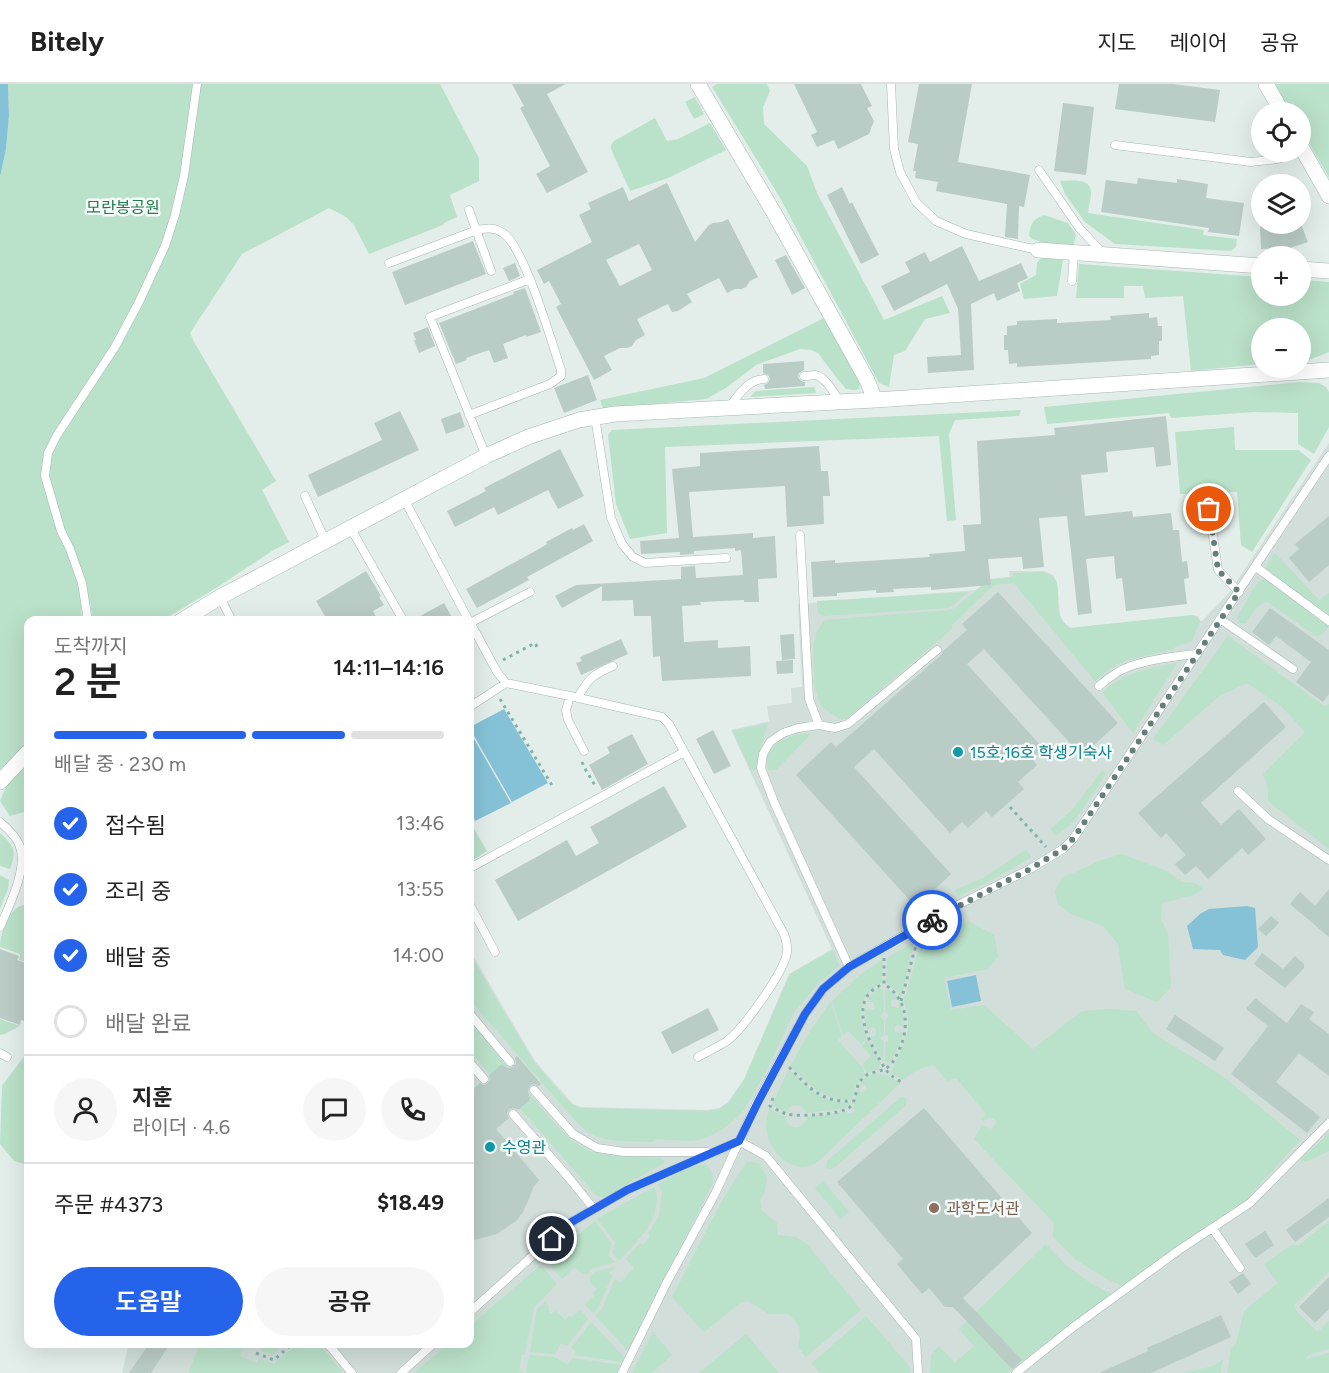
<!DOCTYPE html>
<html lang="ko">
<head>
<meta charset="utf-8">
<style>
	body { margin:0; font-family:Figtree,"Noto Sans KR",sans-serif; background:#f6f6f6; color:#222; height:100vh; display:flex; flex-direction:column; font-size:22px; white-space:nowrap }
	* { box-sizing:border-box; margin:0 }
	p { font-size:20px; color:#767676 }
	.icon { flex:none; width:33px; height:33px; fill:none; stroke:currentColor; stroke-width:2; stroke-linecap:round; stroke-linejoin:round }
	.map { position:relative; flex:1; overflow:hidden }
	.sheet { position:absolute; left:24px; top:532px; width:450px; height:732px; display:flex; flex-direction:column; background:#fff; border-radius:12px; box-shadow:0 6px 24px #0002 }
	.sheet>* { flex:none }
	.buttons { position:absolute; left:1251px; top:18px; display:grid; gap:12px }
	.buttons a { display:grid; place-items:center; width:60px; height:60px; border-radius:50%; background:#fff; box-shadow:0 6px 24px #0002; font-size:30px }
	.pin { position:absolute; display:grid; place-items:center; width:51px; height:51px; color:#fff; margin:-26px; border:3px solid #fff; border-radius:50%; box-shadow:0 2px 6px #0007 }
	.courier { position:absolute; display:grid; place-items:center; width:60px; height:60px; margin:-30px; border:4px solid #2563eb; border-radius:50%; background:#fff; color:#222; box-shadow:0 2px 8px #0007 }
	.headline em { font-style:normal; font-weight:600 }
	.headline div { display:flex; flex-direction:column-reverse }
	.headline { display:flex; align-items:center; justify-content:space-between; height:102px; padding:0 30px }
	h1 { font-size:39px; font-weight:600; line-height:45px }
	.bar { display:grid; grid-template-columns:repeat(4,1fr); gap:9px 6px; align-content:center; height:72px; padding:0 30px }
	.bar i { height:8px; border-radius:4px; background:#e0e0e0 }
	.bar .current { background:#2563eb }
	.bar p { grid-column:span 4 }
	.line { display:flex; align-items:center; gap:15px; padding:0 30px; border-top:2px solid #e0e0e0 }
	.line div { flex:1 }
	.round { display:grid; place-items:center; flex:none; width:63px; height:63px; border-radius:32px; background:#f6f6f6 }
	ol { padding:0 30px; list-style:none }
	li { display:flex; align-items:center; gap:18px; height:66px }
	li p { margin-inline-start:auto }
	li .icon { padding:6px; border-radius:50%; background:#2563eb; color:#fff; stroke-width:4 }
	li:last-child { color:#767676 }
	li i { width:33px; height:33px; border:3px solid #e0e0e0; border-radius:50% }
	.action { display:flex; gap:12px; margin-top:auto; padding:12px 30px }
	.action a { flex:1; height:69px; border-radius:36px; background:#2563eb; color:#fff; font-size:24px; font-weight:600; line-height:69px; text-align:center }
	.action a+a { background:#f6f6f6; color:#222 }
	header { display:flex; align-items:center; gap:36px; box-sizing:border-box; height:84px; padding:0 30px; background:#fff; border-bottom:2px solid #e0e0e0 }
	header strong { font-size:28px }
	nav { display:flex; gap:33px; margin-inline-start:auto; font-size:21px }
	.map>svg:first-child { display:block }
	.built { fill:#d1ded9 }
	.green { fill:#bae1c9 }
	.water { fill:#86c2d7 }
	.building { fill:#baccc6; fill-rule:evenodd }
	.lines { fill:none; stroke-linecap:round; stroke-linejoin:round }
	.service-casing { stroke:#a5b7b2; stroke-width:9 }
	.minor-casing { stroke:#a5b7b2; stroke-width:16 }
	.path { stroke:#80b4aa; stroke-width:3; stroke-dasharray:3 4.5; stroke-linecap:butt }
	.service { stroke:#fff; stroke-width:8 }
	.minor { stroke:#fff; stroke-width:15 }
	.done { stroke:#657e79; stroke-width:6; stroke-dasharray:0 10.8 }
	.route { stroke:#2563eb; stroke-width:8 }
	.culture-dot { fill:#0f9aa8; stroke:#f4faf7; stroke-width:2 }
	.education-dot { fill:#8d6e63; stroke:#f4faf7; stroke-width:2 }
	.labels { text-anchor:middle; stroke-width:5; stroke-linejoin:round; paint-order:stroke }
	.park-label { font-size:16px; fill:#277b51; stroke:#f4faf7 }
	.culture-label { font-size:16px; fill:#0d838f; stroke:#f4faf7; text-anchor:start }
	.education-label { font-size:16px; fill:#785e54; stroke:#f4faf7; text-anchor:start }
</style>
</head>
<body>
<header>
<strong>Bitely</strong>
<nav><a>지도</a><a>레이어</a><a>공유</a></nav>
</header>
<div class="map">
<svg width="1329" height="1289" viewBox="0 0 1329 1289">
	<rect width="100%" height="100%" fill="#e3eeea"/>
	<path class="built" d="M1329 359V1289H122L129 1260H470V867L535 977 573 1020 581 1023 707 1026 719 1024 728 1018 744 995 789 890 832 865 731 646 769 637 767 622 792 619 791 604 802 603 798 520 976 506 988 495 1010 493 1009 487H1044L1053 491 1057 498 1060 531 1064 539 1071 544 1193 531 1198 532 1200 537H1202L1229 509Z"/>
	<path class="green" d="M8 0H440L479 74V97L450 111 457 133 444 139 443 141 369 170 354 141 346 133 329 124 242 170 190 249 194 258 276 397 262 406 289 458 272 467 216 504 161 537H93L90 518 81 524 82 537H71L66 534 65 537H28V659L0 686V93L6 65 9 32Z
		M717 0H767L770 7 763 23 764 40 807 82 817 109 884 236 942 212 950 229 925 235 905 267 894 271 889 303 879 299 779 112 712 3Z
		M1275 0H1329V94L1301 45 1300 28H1291Z
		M695 13 704 30 694 35 685 18Z
		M655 34 667 57 678 55 710 39 726 66 668 94 630 107 611 65V61L614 57Z
		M1060 97C1071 97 1092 93 1091 110 1091 116 1088 123 1088 129L1204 146 1203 151 1237 155 1236 163 1231 167 1115 160 1085 138 1065 110Z
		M1044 131 1068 139 1076 151 1073 162C1062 161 1037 160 1029 152 1031 139 1032 136 1044 131Z
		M1041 174 1063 176 1057 212 1024 215 1020 200 1036 191 1037 179Z
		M1079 180 1261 193 1262 212H1300L1301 196 1329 198V268L1309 276 1301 277 1300 244H1262L1261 280 1191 287 1183 212 1145 214 1143 202H1124V214H1076Z
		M826 233 860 300 859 305 854 306 846 305 836 293 818 269 811 266 800 265 756 281 726 304 706 315 603 325 600 316 704 294Z
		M1300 298 1319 299 1326 303 1329 308V343L1314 370 1298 360V329L1254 328 1171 334 1169 329 1047 340 1044 323Z
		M814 303 816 309 750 313 756 307Z
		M1021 326 1019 332 955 336 949 350 956 436 947 437 939 352 665 363 667 449 630 455 616 420 608 351 612 346Z
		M1234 343 1235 366H1298L1311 376 1252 468 1241 461 1237 408 1180 410 1175 348Z
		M1274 470H1276L1319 516 1329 509V534L1266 487 1265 485Z
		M1044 488C1046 489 1051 491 1053 493 1065 505 1048 527 1070 544L1192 531 1198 533 1200 538 1192 557 1175 563 1174 565 1128 576 1114 582 1095 597 1014 499 994 501 952 541V545L846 635 841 636 822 623 815 606 813 562 817 547 825 536 949 526 955 524 989 496 1013 493V489Z
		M1262 495 1266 496 1329 542C1326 547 1323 552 1316 552L1268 518C1257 520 1252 530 1246 539H1239L1237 533 1256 501Z
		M968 508 953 521 947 524 824 532 818 529 817 517Z
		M1228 552 1324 622 1329 620V765L1268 717V703L1263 690 1305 648 1281 622 1247 599 1219 612 1163 661 1153 655Z
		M1177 579 1133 649 1102 608C1126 588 1147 585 1177 579Z
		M768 639 758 675 757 685 751 687 733 647Z
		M798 650H811L780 682 776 686H768C768 682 767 679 767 675 770 661 785 654 798 650Z
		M28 677V727L10 732 0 717 7 700Z
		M1102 687 1106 690 1075 736 1056 752 1050 745 1071 727Z
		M470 738 487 767 470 778Z
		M0 749C14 762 17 767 10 785L0 782Z
		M1026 766 1032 773 984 800 958 812 955 806 983 794Z
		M1122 770 1167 787 1182 798 1195 799 1203 805 1193 811 1162 819 1161 835 1168 850 1171 903 1157 918 1125 905 1118 860 1103 842 1071 830 1058 820 1055 807 1062 794 1101 776Z
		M0 791 9 796 8 805 0 825Z
		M24 821 28 823V879L19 876 20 870 0 863C0 849 9 823 24 821Z
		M968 837 994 851 998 873 987 885 944 894 951 926 984 921 1033 965 1082 927 1110 925 1136 927 1154 950 1220 990 1300 1056 1246 1116 1179 1161 1123 1202 1107 1195 1076 1176 1053 1153 1054 1139 974 1055 982 1041 991 1045 994 1043 996 1038 994 1035 989 1034 983 1037 981 1035 986 1030 956 994 947 997 934 981C921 983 913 988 903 996L891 989 904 959 908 947V933L904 917 921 857 935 852Z
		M914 858 901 914 898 909 886 898 887 874Z
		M833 866 839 882 818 900 794 928 764 992 744 1026 726 1043 708 1053 699 1056 691 1057 653 1055V1058C634 1057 613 1059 596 1052 587 1049 580 1041 574 1035L470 916V871L534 978 563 1012 573 1021 581 1024 708 1027 719 1025 729 1019 744 996 790 890Z
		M882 876V898C880 900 877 901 874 903 857 916 860 937 867 954L861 960 848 947 843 951 832 917 861 890Z
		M879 903 883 907 884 928 880 932 881 934 884 936V951L880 954 884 959 883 978 870 952 872 953 876 951V945L872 943 867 946 865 936V923L868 926 874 925 875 923 873 918H867L871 911Z
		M888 905 898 915 891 916V922L897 924 900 920 904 934V944L899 940 894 943 895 948 896 949 903 948 901 956 890 979 885 977V958L888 957V952L885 951V936L889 932 885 928V908Z
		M831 918 842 952 838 956 860 981H862L865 991 855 1002 852 1015C824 1018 808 1000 791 982 802 959 815 938 831 918Z
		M0 935 20 942 5 950 0 951Z
		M470 938 553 1038 574 1058 589 1067 609 1071 659 1074 663 1075 664 1079 604 1113 597 1112 470 967Z
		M868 955 881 979 879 983V986H873L866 990 863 980 871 972 862 962Z
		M28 967V1081L14 1077 0 1060 2 1002Z
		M789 985C807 1004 824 1021 851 1018V1020L847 1022 845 1024 807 1029C803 1022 798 1020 791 1022L786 1028 772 1021Z
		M874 989 887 992 900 999 823 1073C819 1076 815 1080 811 1081 789 1090 767 1064 766 1043 766 1037 768 1030 769 1024L778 1030 785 1032 788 1040C796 1046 804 1043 807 1033L846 1028 850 1030 855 1027 853 1021 858 1004 862 1009 867 1006 865 1001H860L863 996Z
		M901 1013H905L907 1016 905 1022 834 1084 828 1085 826 1083 827 1077Z
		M1329 1049V1067L1306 1078 1301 1075Z
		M747 1078 759 1079 767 1094 765 1107 760 1116 761 1126 777 1139 778 1151 796 1153 807 1160 861 1226 806 1273 798 1263C802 1245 801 1241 787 1230H769L749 1217 741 1218 704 1248 672 1213C697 1168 717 1119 747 1078Z
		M705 1080C711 1085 713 1090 713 1099L628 1267 596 1232 603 1223 615 1195 620 1199 634 1184 626 1175 640 1159 643 1161 650 1152 648 1150 659 1132 662 1107 658 1100C673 1092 688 1082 705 1080Z
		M823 1097 849 1128 841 1135 815 1104Z
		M654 1103C657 1109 657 1114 656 1121 654 1143 634 1160 620 1176L613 1170 615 1158 597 1135Z
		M595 1137 611 1159 609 1172 615 1178 593 1184 587 1190H582L575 1183 562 1195 546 1177Z
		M1329 1137V1188L1294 1221 1297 1228 1318 1248 1329 1237V1265L1308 1271 1306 1275 1329 1269V1289H1227L1231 1265 1236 1259 1244 1227 1278 1199 1264 1180 1291 1161 1298 1162Z
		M1046 1160 1066 1181 1090 1199 1112 1210 1007 1289H930L931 1271 939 1262 955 1279 974 1262 959 1245Z
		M541 1181 557 1200 534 1223 525 1271H522L519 1286 523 1287 522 1289H414L448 1260H470V1242Z
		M616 1182 609 1189 612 1192 599 1222 593 1229 585 1221 595 1211 593 1209 597 1205 590 1198V1193L595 1188Z
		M545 1218 549 1222 548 1224 550 1229H553L556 1227 565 1236 569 1232 572 1233 580 1226 588 1235 567 1262 561 1259 555 1270 530 1268 537 1225Z
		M866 1232 910 1283V1289H819L812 1279Z
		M591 1238 625 1274 623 1278 574 1271 576 1267 571 1264Z
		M653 1248 672 1271 652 1289H632Z
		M746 1250 779 1289H699Z
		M199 1260H244L240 1272 257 1279 259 1274 274 1280 297 1260H319L343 1289H189Z
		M260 1260H285L272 1271 261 1267 264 1262Z
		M529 1271 554 1273 568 1281 572 1274 621 1281 617 1289H526Z
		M1223 1275 1220 1289H1183L1214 1282Z"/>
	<path class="water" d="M0 0H8L9 32 6 65 0 93Z
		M504 625 548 699 512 718 470 645V643Z
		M470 648 511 719 475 737 470 727Z
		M1247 822 1255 824 1258 863 1245 876 1223 871 1220 866 1193 865 1187 842 1200 830 1209 825Z
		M976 891 981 917 952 923 947 897Z"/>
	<path class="building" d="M512 0H566L547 10 588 88 547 109 536 90 550 82 520 24 524 22Z
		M794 0H861L872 22 867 24 874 37 869 50 838 65 834 56 817 63 811 51 817 48Z
		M919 0H972L958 78 1030 91 1024 123 1019 122 1018 155 1005 153 1007 120 936 107 938 98 915 94 916 87H913L918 60 908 58Z
		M1119 0H1173L1220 6 1215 38 1115 25Z
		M1063 19 1094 23 1086 91 1054 87Z
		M1138 94 1177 99V95L1208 100 1206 114 1244 119 1239 152 1208 148 1209 144 1101 128 1106 96 1137 100Z
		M667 99 695 158 709 141 713 139 722 138 728 135 758 193 750 197 746 203 742 205H735L727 209 719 194 687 210 692 218 678 227 672 228 668 220 637 235 645 251 636 256 632 262 627 264H620L604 272 612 286 594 296 556 223 561 220 549 197 544 200 537 186 592 158 579 131 591 125 588 119 623 103 629 117ZM639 160 652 186 620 202 606 176Z
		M842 103 850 120 852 118 879 171 861 180 827 111Z
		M1286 140H1301L1308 158 1290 164 1261 165 1260 143 1287 142Z
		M473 157 486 190 405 221 392 188Z
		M962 162 979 197 1021 179 1028 194 1017 199 1020 207 997 217 994 209 971 220 974 286 928 289 927 273 961 271 958 225 947 200 894 227 881 202 910 188 905 178 925 168 930 178Z
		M786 171 805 204 792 211 775 176Z
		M515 179 520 192 509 197 503 184Z
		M525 204 541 248 526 253V251L503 260 508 274 494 279 489 266 466 274 467 276 456 280 439 239 514 210 513 208Z
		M1149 229V234L1157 233 1158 242H1162V257H1159V271L1151 272V275L1017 283V279L1009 280 1008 266H1004V251H1007V242L1017 241V237L1057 235V239L1111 236 1110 232Z
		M428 243 435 262 419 269 414 256H416L413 249Z
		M804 277V286L799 289 798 293 801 297 805 298V302L765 305 764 301 768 299 770 295 768 291 763 289V280Z
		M588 291 597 316 564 329 554 304Z
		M400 327 419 366 318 413 308 391 382 356 374 339Z
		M460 328 465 343 446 350 441 335Z
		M1166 332 1171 381 1156 383 1154 363 1106 368 1108 388 1081 391 1085 432 1132 427 1133 433 1171 429 1173 446H1179L1182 478 1187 477 1189 494 1184 495 1187 520 1126 527 1122 494 1116 495 1114 472 1086 475 1092 529 1078 531 1067 432 1039 434 1044 483 1023 485 1022 473 988 475 991 501 931 506V503L893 505 894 508 876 509V506L837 509V512L813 513 811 478 835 476V479L930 473 929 470 965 467 963 441 981 440 977 357 1055 351 1054 344Z
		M819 362 821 387H828L830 412H823L824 440 787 443 785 402 689 408 693 453 753 449V454L775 452 777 494 758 495 759 518H744V516L700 518 701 521 682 522 684 558 718 556V564L750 562 751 592 662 597 660 572 653 573 651 532H634L633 516 602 517V502L562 524 555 512 576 501 681 495V483L695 482 696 494 743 491 741 466 735 467V464L694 467V470L680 471V468L641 470 640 457 679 454 672 385 700 382V369Z
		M560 365 584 412 558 425 548 406 498 431 494 423 455 443 447 427 486 407 484 404Z
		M1329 432V481L1309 498 1289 474 1299 465 1295 460Z
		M584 440 593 457 527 493 529 496 477 524 466 505 537 466 547 460 546 458 572 444 573 446Z
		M366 487 381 512 379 513 384 521 373 527 378 537H328L316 517Z
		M998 508 1118 639 1082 672 984 565 967 580 1043 664 1032 675 1037 681 1018 698 1024 705 992 733 986 727 968 744 962 738 950 749 874 665 854 683 951 790 916 823 796 691 831 658 836 663 941 571 943 567 967 546 962 540Z
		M444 519 454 537H411Z
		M1270 524 1329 566V610L1323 618 1296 598 1311 578 1276 552 1269 561 1252 548Z
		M794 550 795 575 782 576 780 551Z
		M621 555 628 570 581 591 576 579 582 577 580 573Z
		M793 576V589L777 590 776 577Z
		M1264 618 1286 643 1201 719 1221 741 1239 725 1266 755 1248 771 1242 764 1208 795 1196 782 1185 791 1175 780 1186 771 1166 749 1161 754 1138 729Z
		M713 646 731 682 714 690 696 655Z
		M632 650 648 680 602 706 589 681 610 669 607 663Z
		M664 702 687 743 518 837 495 796 567 756 576 772 599 759 590 743Z
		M1329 805V853L1290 820 1300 808 1315 822Z
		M1271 832 1279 839 1266 852 1258 845Z
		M0 865 19 872 17 876 28 880V938L21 936 20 941 0 934Z
		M1262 869 1283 885 1295 872 1304 880V884L1285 904 1254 880Z
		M1255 914 1287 939 1301 920 1314 928 1309 935 1329 950V992L1299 969 1276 998 1320 1033 1307 1049 1231 990 1268 942 1246 925Z
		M708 924 719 946 672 970 661 948Z
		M1175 931 1224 964 1215 977 1166 945Z
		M517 972 541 1000 539 1002 533 1000 530 1002 528 1007 530 1016 518 1026 514 1024 510 1025 507 1029 509 1034 496 1045 539 1096 533 1104 528 1117 523 1128 516 1137 497 1150 470 1157V1008L480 999 483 1001 487 1000 490 996 489 991 501 981 508 984 513 983 516 980 515 974Z
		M924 1024 1032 1149 963 1214 1022 1276 1012 1285 953 1223H945L929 1204 922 1210 897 1180 903 1175 837 1098Z
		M1329 1114V1133L1295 1158 1286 1146Z
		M1265 1147 1274 1161 1255 1174 1245 1160Z
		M1243 1189 1251 1200 1238 1210 1229 1198Z
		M1329 1193V1225L1315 1239 1299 1223Z
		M1221 1231 1231 1253 1151 1289H1099L1148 1267 1147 1264Z
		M149 1260H170L151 1289H129Z"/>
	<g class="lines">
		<defs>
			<path id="service" d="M891 0 894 65 900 88 916 118 936 137 966 150 1038 166
				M1115 61 1251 78 1278 75 1294 68
				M1039 86 1080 145 1104 170
				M469 126 491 187
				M389 179 477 146C487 144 494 143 503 149 524 162 552 259 561 286V292L550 300 469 331
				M1072 197 1074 169
				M804 292C808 292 812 291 815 291 826 293 834 309 840 318
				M729 323C739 311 747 296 764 295
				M595 333 611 434 622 460 633 473 645 479 726 474
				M486 372 430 233 530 195
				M305 412 325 456
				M404 415 469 537
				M1209 425 1218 486 1239 508
				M350 443 403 536 401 537
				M800 451 809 615 819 641
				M1256 483 1329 537
				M220 513 232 537
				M1220 535 1293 585
				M88 537 82 499 70 465 61 447 45 392 48 369 57 351 115 263 139 218 165 162 175 131 184 92 197 0
				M470 538 497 588 506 599 570 612 662 633 669 640 784 850C786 856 788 861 787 868 785 887 743 945 727 957 718 963 707 968 698 973
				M470 539 530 508
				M1099 602C1108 594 1119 586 1131 582 1152 575 1175 572 1197 570
				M570 612 566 626 568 636 584 667
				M578 613C589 594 592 591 613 582
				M471 622 506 599
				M1238 707 1268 735 1329 776
				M0 738C7 744 15 751 19 760 29 783 9 822 0 843
				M470 784 684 668
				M470 821 495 868
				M849 883 774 718 761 684 763 670 770 658 783 649 798 644 819 641 835 644 848 640 937 566
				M470 930 510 978
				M0 969 7 973
				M470 979 484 995
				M534 1006 573 1050 597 1064 624 1068H707
				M513 1030 569 1094 594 1125
				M1213 1145 1240 1184
				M470 1228 568 1140 627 1106 739 1057 766 1072 916 1255 918 1289
				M328 1260 352 1289
				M401 1289 433 1260
				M622 1289 667 1198 715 1110 757 1018 805 930 823 905 849 883 899 854 960 820 1030 785 1063 765 1073 755 1329 372
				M1016 1289 1072 1244 1179 1166 1250 1119 1329 1039"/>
			<path id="minor" d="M698 0 774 129 867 296 875 316
				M1266 0 1282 28
				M1300 61 1329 112
				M1038 166 1262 182
				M1300 185 1329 187
				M181 537 220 513 486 372 528 353 579 336 615 330 875 316 1329 286
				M0 698 28 668"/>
		</defs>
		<use href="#service" class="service-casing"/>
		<use href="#minor" class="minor-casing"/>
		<path class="path" d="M503 576 535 559 539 566
			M500 615 553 703
			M582 678 584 683 596 703
			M1010 723 1046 763
			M884 874V900C849 912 865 950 878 973 882 979 886 988 892 992 895 995 900 997 904 999
			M901 917 917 857
			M789 983C809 1004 822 1019 853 1017
			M773 1014 770 1022C776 1025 782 1029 787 1030 799 1033 843 1031 851 1022 858 1013 854 1001 864 993 872 986 882 989 889 982 894 978 896 972 899 966 910 943 908 915 884 900
			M256 1269 274 1276 292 1260"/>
		<use href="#service" class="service"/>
		<use href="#minor" class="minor"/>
	</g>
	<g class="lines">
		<path class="done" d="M932 836 1030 785 1063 765 1073 755 1088 733 1239 508 1218 486 1209 425"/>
		<path class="route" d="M552 1155 568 1140 627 1106 739 1057 758 1018 805 930 823 905 849 883 932 836"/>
	</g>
	<g class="culture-dot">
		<circle cx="958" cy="668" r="6"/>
		<circle cx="490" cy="1063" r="6"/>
	</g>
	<circle class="education-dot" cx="934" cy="1124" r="6"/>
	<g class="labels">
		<g class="park-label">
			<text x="123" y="129">모란봉공원</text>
		</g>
		<g class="culture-label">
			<text x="970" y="674">15호,16호 학생기숙사</text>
			<text x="502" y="1069">수영관</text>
		</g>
		<g class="education-label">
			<text x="946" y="1130">과학도서관</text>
		</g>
	</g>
</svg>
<div class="buttons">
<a><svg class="icon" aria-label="locate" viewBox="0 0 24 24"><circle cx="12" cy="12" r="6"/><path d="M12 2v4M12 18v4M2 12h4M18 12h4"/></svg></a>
<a><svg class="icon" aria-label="layers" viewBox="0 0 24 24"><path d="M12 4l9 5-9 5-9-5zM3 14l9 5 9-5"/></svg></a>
<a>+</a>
<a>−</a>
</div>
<div class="pin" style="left:1209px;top:425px;background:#ea580c"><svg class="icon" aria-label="bag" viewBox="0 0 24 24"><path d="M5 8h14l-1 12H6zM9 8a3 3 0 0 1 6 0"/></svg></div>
<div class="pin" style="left:552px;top:1155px;background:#1f2937"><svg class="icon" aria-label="home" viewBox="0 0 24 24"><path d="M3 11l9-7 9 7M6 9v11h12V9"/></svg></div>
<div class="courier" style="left:932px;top:836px"><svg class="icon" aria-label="bike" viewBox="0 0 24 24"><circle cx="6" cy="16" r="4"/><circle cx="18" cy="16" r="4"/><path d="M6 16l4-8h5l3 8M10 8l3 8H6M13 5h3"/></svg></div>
<section class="sheet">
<div class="headline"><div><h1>2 분</h1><p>도착까지</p></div><em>14:11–14:16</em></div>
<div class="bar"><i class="current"></i><i class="current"></i><i class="current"></i><i></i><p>배달 중 · 230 m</p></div>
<ol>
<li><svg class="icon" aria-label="check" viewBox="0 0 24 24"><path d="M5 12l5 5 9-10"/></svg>접수됨<p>13:46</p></li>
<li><svg class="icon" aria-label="check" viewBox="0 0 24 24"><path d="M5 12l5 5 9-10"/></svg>조리 중<p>13:55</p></li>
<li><svg class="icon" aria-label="check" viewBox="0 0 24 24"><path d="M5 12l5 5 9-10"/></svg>배달 중<p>14:00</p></li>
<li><i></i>배달 완료</li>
</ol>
<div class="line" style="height:108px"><a class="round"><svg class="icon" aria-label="person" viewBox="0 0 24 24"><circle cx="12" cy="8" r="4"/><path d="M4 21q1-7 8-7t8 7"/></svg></a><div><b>지훈</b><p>라이더 · 4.6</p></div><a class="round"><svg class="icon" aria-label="chat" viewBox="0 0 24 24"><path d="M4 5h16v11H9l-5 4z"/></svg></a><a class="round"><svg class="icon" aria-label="phone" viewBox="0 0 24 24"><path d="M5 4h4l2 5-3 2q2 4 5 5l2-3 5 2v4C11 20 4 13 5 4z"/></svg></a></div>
<div class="line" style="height:78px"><div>주문 #4373</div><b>$18.49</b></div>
<div class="action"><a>도움말</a><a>공유</a></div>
</section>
</div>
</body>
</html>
